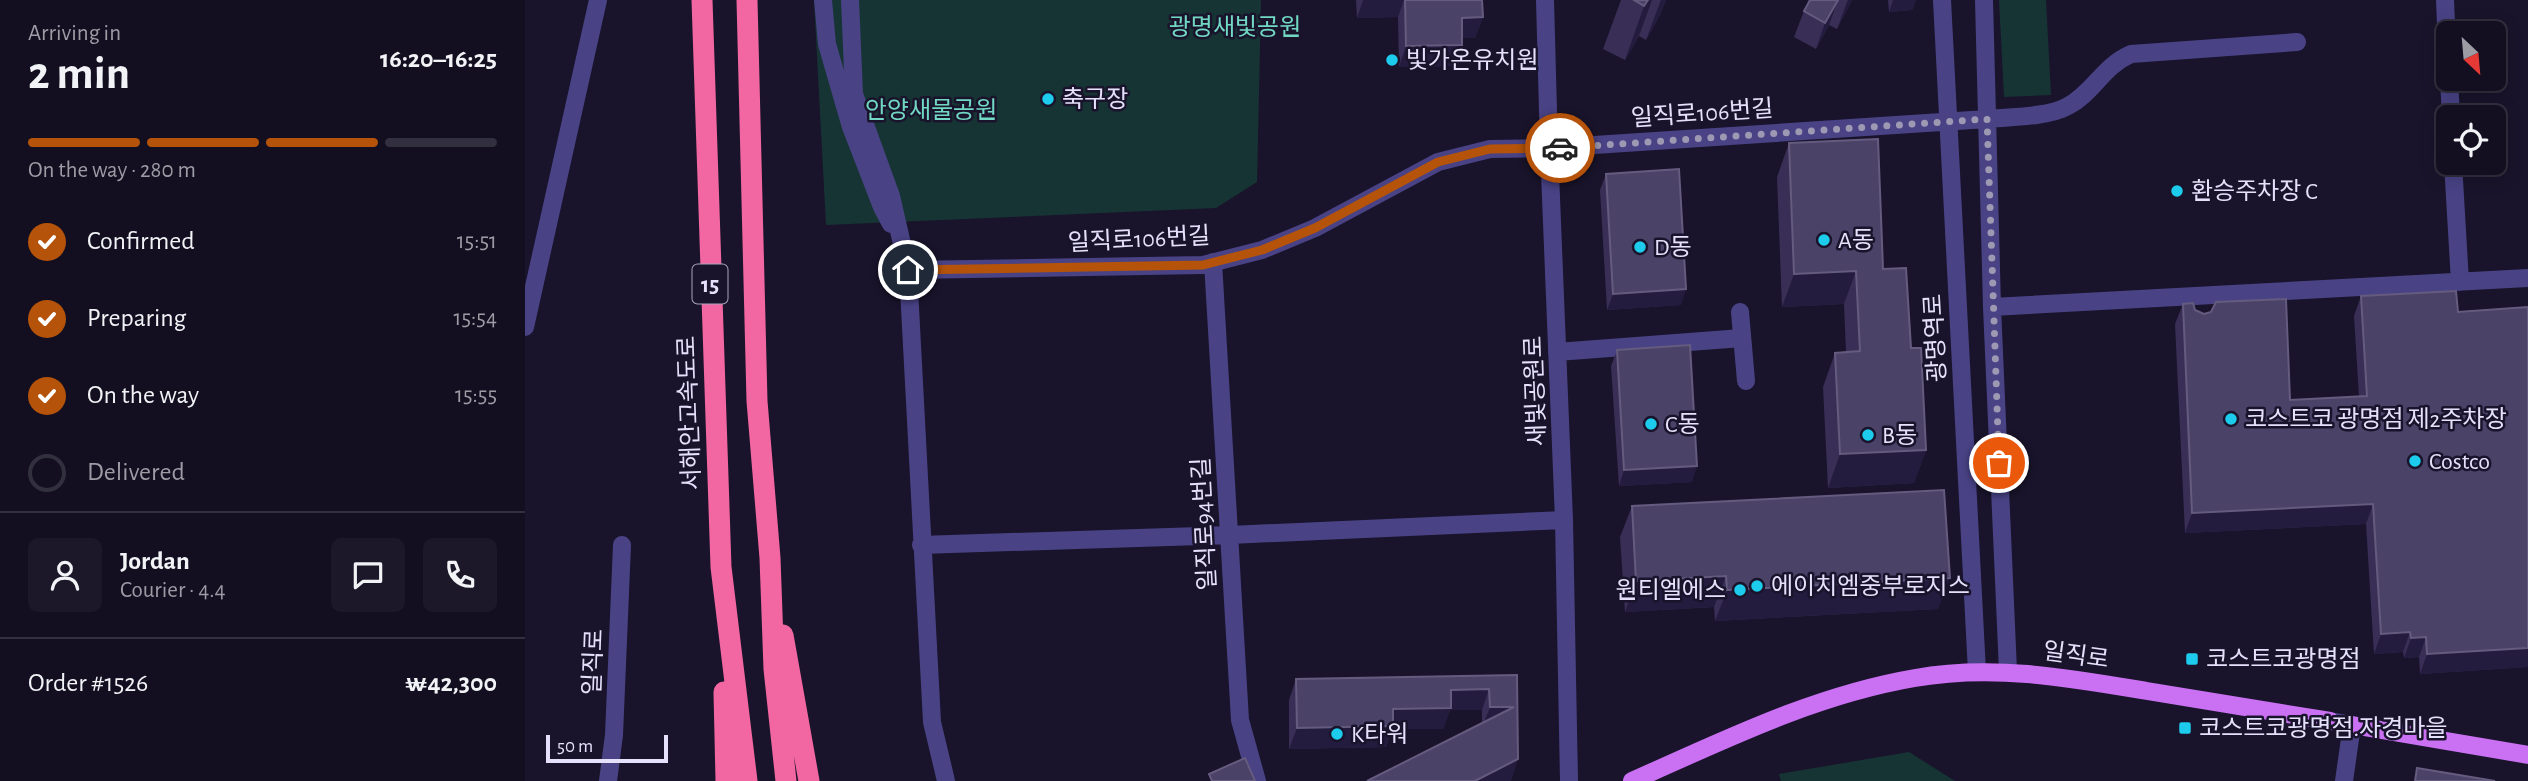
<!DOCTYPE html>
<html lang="en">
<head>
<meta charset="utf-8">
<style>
	body { margin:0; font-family:"Alegreya Sans","Noto Sans KR",sans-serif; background:#1c1829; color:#f1f3f6; height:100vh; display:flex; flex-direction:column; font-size:26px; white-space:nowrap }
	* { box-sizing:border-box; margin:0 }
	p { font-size:23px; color:#9d9ca5 }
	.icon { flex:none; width:38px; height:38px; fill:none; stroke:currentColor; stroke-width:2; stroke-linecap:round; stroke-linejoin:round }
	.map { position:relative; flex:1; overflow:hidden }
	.sheet { display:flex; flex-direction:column; background:#130f20; width:525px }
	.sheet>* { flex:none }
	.needle { width:46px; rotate:154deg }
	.buttons { position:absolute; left:1911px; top:21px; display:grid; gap:14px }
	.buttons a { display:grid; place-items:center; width:70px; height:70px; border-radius:10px; background:#130f20; box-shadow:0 4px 18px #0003,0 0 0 2px #322f3e; font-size:35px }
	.scale { position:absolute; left:21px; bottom:18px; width:122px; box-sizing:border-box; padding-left:7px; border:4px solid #e5e1fc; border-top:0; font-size:19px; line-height:24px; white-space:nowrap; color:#e5e1fc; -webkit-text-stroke:5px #19142b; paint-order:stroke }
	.pin { position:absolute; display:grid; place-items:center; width:60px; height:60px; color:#fff; margin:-30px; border:4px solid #fff; border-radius:50%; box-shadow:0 2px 7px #0007 }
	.courier { position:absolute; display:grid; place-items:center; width:70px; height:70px; margin:-35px; border:5px solid #b45309; border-radius:50%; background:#fff; color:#222; box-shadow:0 2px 9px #0007 }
	.headline em { font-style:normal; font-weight:700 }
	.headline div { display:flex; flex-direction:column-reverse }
	.headline { display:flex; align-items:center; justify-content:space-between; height:119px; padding:0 28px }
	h1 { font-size:46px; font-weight:700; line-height:52px }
	.bar { display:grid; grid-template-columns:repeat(4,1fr); gap:10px 7px; align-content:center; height:84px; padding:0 28px }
	.bar i { height:9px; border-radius:5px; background:#322f3e }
	.bar .active { background:#b45309 }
	.bar p { grid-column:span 4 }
	.line { display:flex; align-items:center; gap:18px; padding:0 28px; border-top:2px solid #322f3e }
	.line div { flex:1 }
	.round { display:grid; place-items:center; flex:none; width:74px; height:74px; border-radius:10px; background:#1c1829 }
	ol { padding:0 28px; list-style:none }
	li { display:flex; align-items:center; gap:21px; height:77px }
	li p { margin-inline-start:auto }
	li .icon { padding:7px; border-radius:50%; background:#b45309; color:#fff; stroke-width:4 }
	li:last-child { color:#9d9ca5 }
	li i { width:38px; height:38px; border:4px solid #322f3e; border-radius:50% }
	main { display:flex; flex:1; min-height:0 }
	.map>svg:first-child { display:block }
	.green { fill:#173435 }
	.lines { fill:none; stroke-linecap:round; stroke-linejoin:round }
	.minor { stroke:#494386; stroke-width:18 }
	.major { stroke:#ca71f3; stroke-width:18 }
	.highway { stroke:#f266a1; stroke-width:21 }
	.wall { fill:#392f56 }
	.shaded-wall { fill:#241c3e }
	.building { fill:#4b4268; stroke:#645b7f; stroke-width:2 }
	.done { stroke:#9e99b3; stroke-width:7; stroke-dasharray:0 12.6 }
	.route { stroke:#b45309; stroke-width:9 }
	.poi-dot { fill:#1dccec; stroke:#19142b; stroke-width:2.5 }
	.labels { text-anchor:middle; stroke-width:5; stroke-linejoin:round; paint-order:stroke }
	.shield { fill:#19142b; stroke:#a8a4bd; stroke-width:2 }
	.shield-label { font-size:23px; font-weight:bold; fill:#e5e1fc }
	.park-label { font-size:24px; fill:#71d8c4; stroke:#19142b }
	.poi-label { font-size:24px; fill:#e5e1fc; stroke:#19142b; text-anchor:start }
	.street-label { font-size:24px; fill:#e5e1fc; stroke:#19142b }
</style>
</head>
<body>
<main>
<section class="sheet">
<div class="headline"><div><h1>2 min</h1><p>Arriving in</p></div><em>16:20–16:25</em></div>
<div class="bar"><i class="active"></i><i class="active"></i><i class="active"></i><i></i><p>On the way · 280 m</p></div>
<ol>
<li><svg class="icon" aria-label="check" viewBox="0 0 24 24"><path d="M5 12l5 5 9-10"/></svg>Confirmed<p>15:51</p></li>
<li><svg class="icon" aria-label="check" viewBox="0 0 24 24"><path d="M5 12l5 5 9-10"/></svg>Preparing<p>15:54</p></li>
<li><svg class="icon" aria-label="check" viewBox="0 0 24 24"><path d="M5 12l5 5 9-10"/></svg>On the way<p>15:55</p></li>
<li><i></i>Delivered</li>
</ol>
<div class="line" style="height:126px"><a class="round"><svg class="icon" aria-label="person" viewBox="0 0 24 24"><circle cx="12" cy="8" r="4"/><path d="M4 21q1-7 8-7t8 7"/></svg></a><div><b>Jordan</b><p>Courier · 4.4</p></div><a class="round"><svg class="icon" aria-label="chat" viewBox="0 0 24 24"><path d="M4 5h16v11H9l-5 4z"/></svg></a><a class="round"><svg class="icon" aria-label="phone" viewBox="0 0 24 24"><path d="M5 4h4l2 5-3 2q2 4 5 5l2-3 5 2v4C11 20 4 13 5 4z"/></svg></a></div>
<div class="line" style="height:91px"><div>Order #1526</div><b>₩42,300</b></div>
</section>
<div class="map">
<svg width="2003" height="781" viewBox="0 0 2003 781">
	<rect width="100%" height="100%" fill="#19142b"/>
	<path class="green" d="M289 0H736L732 182 691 208 301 225Z
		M1474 0H1521L1526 95 1479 97Z
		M1384 752 1430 781H1256L1254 774Z"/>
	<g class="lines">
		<path class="minor" d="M298 0 302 44 326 127 357 207 366 224
			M325 0 329 94 366 196 383 270
			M1020 0 1024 148 1039 520 1044 781
			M1417 0 1452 672
			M1459 0 1467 307 1483 671
			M1920 0 1923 71
			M1924 79 1926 117
			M1928 163 1935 282
			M688 262 715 720 732 781
			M1467 307 2003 278
			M1215 312 1221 381
			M0 327 73 0
			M1032 352 1217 338
			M396 545 705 535 1039 520
			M1805 721 1827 725 1819 781
			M83 781 89 735 97 545
			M421 781 407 722 383 270 678 265 737 250 790 228 913 162 965 149 1024 148 1462 119C1485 117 1524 117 1543 106 1568 93 1578 66 1606 54L1772 42"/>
		<path class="major" d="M1827 725 2003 755
			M1107 781C1199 740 1290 695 1390 678 1468 664 1545 678 1622 691 1683 701 1744 711 1805 721"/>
		<path class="highway" d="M177 0 196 567 222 781
			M222 0 232 401 245 558 249 669 261 781
			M258 635 284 781
			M199 692 201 781"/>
	</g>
	<path class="wall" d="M831 0H957L958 17 950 38H937L930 66 874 67 873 17 832 18Z
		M1096 0H1141L1135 15 1121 40 1114 36 1100 60 1078 49Z
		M1285 0H1327L1312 29 1304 25 1291 49 1269 37 1279 11Z
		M1363 0H1391L1387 10 1364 12Z
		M1264 143 1358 269 1386 348 1401 450 1389 483 1303 488 1298 387 1310 353 1321 352 1319 304 1257 307 1252 177Z
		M1081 174 1156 305 1082 310 1075 190Z
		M1836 296 1933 312 2003 307V667L1895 674 1894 657 1879 658 1878 652 1849 654 1841 524 1660 533 1650 324 1658 304 1670 310 1765 400 1834 396 1829 316Z
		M1092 350 1167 482 1094 486 1086 366Z
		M1107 506 1413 609 1190 621 1189 607 1100 612 1095 537Z
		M992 675 993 759 986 780 984 781H842L957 723V710H925L918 729H867L861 747 764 749V700L771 679Z"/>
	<path class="shaded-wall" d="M838 0H879L873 17 832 18Z
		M1123 0H1127L1114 36 1100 60 1119 6Z
		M1136 0H1141L1135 15 1121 40Z
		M1313 0 1304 25 1291 49 1300 23Z
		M1323 0H1327L1312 29 1322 2Z
		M1368 0H1391L1387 10 1364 12Z
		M958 17 950 38H929L937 18Z
		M937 45 930 66 874 67 881 46Z
		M1331 271 1319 304 1257 307 1269 274Z
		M1161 289 1156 305 1082 310 1088 294Z
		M1401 450 1389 483 1303 488 1315 454Z
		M1172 466 1167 482 1094 486 1099 470Z
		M1848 504 1841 524 1660 533 1667 513Z
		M1201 576 1189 607 1100 612 1111 581Z
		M1425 578 1413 609 1190 621 1202 590Z
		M1885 632 1878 652 1849 654 1856 634Z
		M1901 637 1894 657 1879 658 1886 638Z
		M2003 648V667L1895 674 1902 654Z
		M964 689 957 710H925L918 729H867L861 747 764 749 772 728 868 709 926 690Z
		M965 707H989L957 728Z
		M993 759 986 780 984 781H950Z"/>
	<path class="building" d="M880 0H957L958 17 937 18V45L881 46Z
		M1109 0H1123L1119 6Z
		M1285 0H1313L1300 23 1279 11Z
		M1353 139 1358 269 1381 268 1386 348H1396L1401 450 1315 454 1310 353 1335 351 1331 271 1269 274 1264 143Z
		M1154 169 1161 289 1088 294 1081 174Z
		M1931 291 1933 312 2003 307V648L1902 654 1901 637 1886 638 1885 632 1856 634 1848 504 1667 513 1658 304 1668 303 1670 310 1679 314 1686 312 1691 302 1761 299 1765 400 1842 396 1836 296Z
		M1165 345 1172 466 1099 470 1092 350Z
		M1419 490 1425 578 1202 590 1201 576 1111 581 1107 506Z
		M992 675 993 759 950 781H842L989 707H965L964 689 926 690V708L868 709V726L772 728 771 679Z
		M720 758 730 781H687L684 774Z
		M1892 768 1970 781H1890Z"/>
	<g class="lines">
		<path class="done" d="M1035 148 1462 119 1474 463"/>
		<path class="route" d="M383 270 678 265 737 250 790 228 913 162 965 149 1035 148"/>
	</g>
	<g class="poi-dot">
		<circle cx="867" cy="60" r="7"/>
		<circle cx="523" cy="99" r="7"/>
		<circle cx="1652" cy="191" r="7"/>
		<circle cx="1299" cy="240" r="7"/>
		<circle cx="1115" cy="247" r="7"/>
		<circle cx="1706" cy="419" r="7"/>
		<circle cx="1126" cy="424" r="7"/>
		<circle cx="1343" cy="435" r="7"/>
		<circle cx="1890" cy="461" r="7"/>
		<circle cx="1232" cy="586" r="7"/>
		<circle cx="1215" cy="590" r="7"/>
		<rect x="1660" y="652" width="14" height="14" rx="3.5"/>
		<rect x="1653" y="721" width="14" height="14" rx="3.5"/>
		<circle cx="812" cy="734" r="7"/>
	</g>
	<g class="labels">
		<rect class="shield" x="167.5" y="264.5" width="35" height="39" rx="5"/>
		<g class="shield-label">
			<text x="185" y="292">15</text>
		</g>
		<g class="park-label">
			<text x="710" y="35">광명새빛공원</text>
			<text x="406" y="118">안양새물공원</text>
		</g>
		<g class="poi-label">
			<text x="881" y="68">빛가온유치원</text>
			<text x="537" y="107">축구장</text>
			<text x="1666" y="199">환승주차장 C</text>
			<text x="1313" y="248">A동</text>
			<text x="1129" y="255">D동</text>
			<text x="1720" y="427">코스트코 광명점 제2주차장</text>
			<text x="1140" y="432">C동</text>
			<text x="1357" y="443">B동</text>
			<text x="1904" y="469">Costco</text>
			<text x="1246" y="594">에이치엠중부로지스</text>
			<text x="1201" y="598" text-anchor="end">원티엘에스</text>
			<text x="1681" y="667">코스트코광명점</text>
			<text x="1674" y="736">코스트코광명점.자경마을</text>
			<text x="826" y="742">K타워</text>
		</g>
		<g class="street-label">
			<text transform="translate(1177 113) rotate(-4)" y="8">일직로106번길</text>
			<text transform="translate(614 239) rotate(-3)" y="8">일직로106번길</text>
			<text transform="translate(1410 338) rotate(-93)" y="8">광명역로</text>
			<text transform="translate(1010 391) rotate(-92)" y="8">새빛공원로</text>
			<text transform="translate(164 413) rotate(-92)" y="8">서해안고속도로</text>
			<text transform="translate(679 524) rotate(-93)" y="8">일직로94번길</text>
			<text transform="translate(1551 655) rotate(8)" y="8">일직로</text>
			<text transform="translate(68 662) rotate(-88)" y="8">일직로</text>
		</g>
	</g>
</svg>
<div class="buttons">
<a><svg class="needle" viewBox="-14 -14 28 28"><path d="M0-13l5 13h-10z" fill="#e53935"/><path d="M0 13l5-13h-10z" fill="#9d9ca5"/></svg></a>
<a><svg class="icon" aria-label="locate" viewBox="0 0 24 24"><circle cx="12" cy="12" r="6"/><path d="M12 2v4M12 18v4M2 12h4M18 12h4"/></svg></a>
</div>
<div class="scale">50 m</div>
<div class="pin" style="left:1474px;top:463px;background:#ea580c"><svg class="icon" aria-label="bag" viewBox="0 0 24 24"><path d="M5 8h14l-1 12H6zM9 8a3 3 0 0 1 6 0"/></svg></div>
<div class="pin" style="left:383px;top:270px;background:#1f2937"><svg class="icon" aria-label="home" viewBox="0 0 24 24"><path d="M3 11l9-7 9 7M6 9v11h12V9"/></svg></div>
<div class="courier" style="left:1035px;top:148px"><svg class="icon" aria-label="car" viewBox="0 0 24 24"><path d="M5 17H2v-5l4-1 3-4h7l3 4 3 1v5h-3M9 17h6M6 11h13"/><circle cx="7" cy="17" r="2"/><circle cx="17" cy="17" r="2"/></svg></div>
</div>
</main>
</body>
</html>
